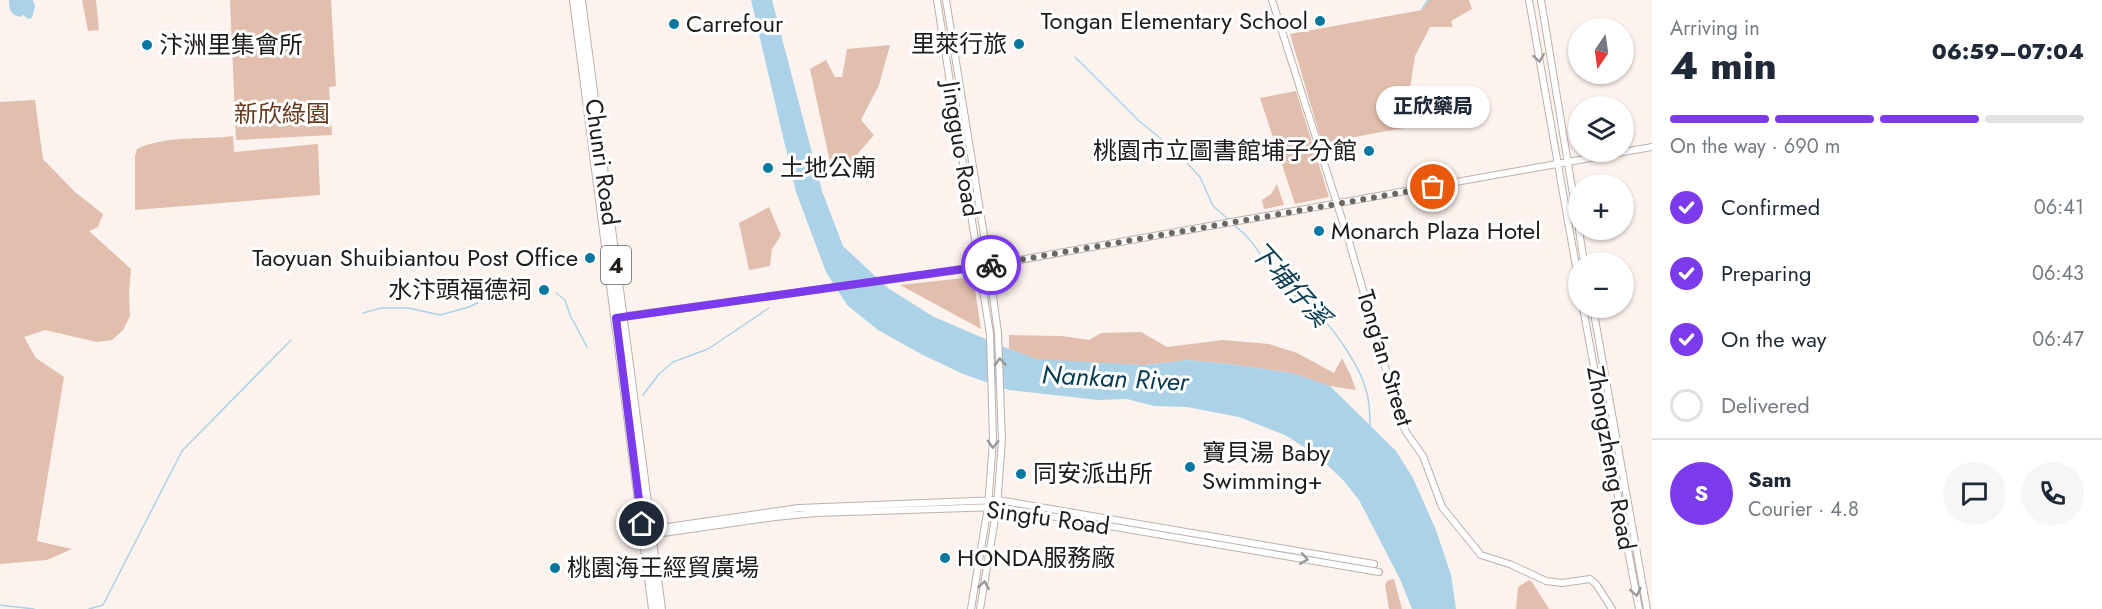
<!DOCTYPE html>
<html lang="en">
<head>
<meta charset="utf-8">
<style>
	body { margin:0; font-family:Jost,"Noto Sans TC",sans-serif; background:#f6f6f7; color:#1f2937; height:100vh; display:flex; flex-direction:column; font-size:22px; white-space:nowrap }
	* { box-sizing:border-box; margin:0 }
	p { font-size:20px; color:#747a83 }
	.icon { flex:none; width:33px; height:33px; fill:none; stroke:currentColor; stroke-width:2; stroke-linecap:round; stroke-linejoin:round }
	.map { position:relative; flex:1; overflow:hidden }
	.drawer { display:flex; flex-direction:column; background:#fff; width:450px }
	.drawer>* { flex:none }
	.needle { width:39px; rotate:193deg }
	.tools { position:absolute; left:1568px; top:18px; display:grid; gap:12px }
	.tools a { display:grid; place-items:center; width:66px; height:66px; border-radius:50%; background:#fff; box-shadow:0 2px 4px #0004; font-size:30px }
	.pin { position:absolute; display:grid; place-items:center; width:51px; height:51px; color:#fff; margin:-26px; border:3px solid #fff; border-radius:50%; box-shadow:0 2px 6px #0007 }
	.courier { position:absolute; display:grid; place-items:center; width:60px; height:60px; margin:-30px; border:4px solid #7c3aed; border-radius:50%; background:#fff; color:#222; box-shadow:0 2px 8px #0007 }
	.bubble { position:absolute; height:42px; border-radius:21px; background:#fff; box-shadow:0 2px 4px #0004; font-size:20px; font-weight:800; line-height:42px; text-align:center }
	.summary em { font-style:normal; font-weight:800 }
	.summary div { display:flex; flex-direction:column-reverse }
	.summary { display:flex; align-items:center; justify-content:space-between; height:102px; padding:0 18px }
	h1 { font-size:39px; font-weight:800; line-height:45px }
	.bar { display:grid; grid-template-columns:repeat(4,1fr); gap:9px 6px; align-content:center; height:72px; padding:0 18px }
	.bar i { height:8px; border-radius:4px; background:#e0e1e3 }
	.bar .selected { background:#7c3aed }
	.bar p { grid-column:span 4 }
	.line { display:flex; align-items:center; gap:15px; padding:0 18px; border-top:2px solid #e0e1e3 }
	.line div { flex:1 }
	.round { display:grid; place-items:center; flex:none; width:63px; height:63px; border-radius:32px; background:#f6f6f7 }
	ol { padding:0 18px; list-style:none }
	li { display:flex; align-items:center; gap:18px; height:66px }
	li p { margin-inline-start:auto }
	li .icon { padding:6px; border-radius:50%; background:#7c3aed; color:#fff; stroke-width:4 }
	li:last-child { color:#747a83 }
	li i { width:33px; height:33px; border:3px solid #e0e1e3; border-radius:50% }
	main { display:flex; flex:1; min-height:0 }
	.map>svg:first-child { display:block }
	.green { fill:#e1bead }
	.water { fill:#acd2e7 }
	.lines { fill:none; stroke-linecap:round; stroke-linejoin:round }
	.stream { stroke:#acd2e7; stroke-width:1.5 }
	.tertiary-casing { stroke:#bcb1ab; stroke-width:8 }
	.primary-casing { stroke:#bcb1ab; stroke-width:10 }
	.tertiary { stroke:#fff; stroke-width:6 }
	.primary { stroke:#fff; stroke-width:8 }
	.oneway { stroke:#9a9898 }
	.done { stroke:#6d6764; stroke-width:6; stroke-dasharray:0 10.8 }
	.route { stroke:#7c3aed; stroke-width:8 }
	.poi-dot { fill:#0777a1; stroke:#fff; stroke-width:2 }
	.labels { text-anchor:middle; stroke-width:6; stroke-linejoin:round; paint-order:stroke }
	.shield { fill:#fff; stroke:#625f5e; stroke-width:1.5 }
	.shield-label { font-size:22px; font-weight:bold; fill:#1f1b19 }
	.poi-label { font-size:24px; fill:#1f1b19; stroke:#fff; text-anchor:start }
	.park-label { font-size:24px; fill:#68371c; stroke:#fff }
	.street-label { font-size:24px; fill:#1f1b19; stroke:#fff }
	.water-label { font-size:26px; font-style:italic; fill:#083c52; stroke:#fff }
</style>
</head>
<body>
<main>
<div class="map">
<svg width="1652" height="609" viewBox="0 0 1652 609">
	<rect width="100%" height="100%" fill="#fdf3ee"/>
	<path class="green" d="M82 0H96L99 30 88 31Z
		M230 0H331L336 86 329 87 332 135 236 140Z
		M1429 0H1469L1472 9 1451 21 1453 27H1430L1415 56 1408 101 1419 107 1409 127 1322 143 1290 34 1422 10Z
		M890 45 879 85 861 120 874 135 834 181 810 69 826 60 835 77H842L847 49Z
		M1296 91 1329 197 1295 204 1260 98Z
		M35 100 43 159 75 192 103 214 98 227 89 231 131 269 129 293 130 316 123 330 112 340 97 342 45 330 24 337 36 358 64 377 37 541 72 549 47 560 0 564V102Z
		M233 136 234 152 318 144 320 195 135 210V156L137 149C166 135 201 140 233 136Z
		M1277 184 1284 205 1264 209 1262 200 1271 194Z
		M769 207 781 235 772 249 770 266 749 270 739 223Z
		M973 277 981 329 900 285Z
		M1141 332 1167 347 1223 340 1269 344 1297 353 1334 373 1342 358 1350 374 1356 390 1330 386 1292 373 1230 364 1188 360 1144 365 1050 361 1036 359 1009 349V335L1062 336 1089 340 1101 333Z
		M1394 579 1402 609H1389L1385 585 1387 581Z
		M1529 580 1532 582 1549 609H1516L1518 587Z"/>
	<path class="water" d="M9 0H33L35 6 32 18 28 19 23 15 20 17C10 15 9 9 9 0Z
		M751 0H772L822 191 843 246 888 288 934 317 1009 349 1036 359 1144 365 1188 360 1230 364 1292 373 1330 386 1396 451 1413 478 1436 530 1451 575 1456 609H1412L1400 579 1359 500 1344 481 1318 456 1285 435 1239 417 1187 407 1154 406 1127 399 1098 400 1009 390 963 374 921 354 878 330 847 305 826 272 796 192Z"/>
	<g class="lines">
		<path class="stream" d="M1422 9 1428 0
			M1075 57 1139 121 1173 148 1200 177 1213 206 1229 220
			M1232 223C1238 229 1244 233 1249 239 1261 253 1269 270 1282 284 1293 296 1308 304 1320 316 1337 333 1360 367 1366 390 1370 402 1370 414 1370 426
			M556 293 565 300 570 315 587 347
			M363 313 381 308H408L440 315 469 307 494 295 508 291 533 290
			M643 395 659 374 673 362 708 349 769 308
			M0 605 34 609
			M89 609 103 605 182 451 291 340"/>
		<defs>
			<path id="tertiary" d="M937 0 990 334 993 440 988 507 971 609
				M946 0 989 266 998 333 1002 440 997 507 980 609
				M1272 0 1348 238 1399 415 1406 432 1423 456 1442 507 1481 555 1512 565 1546 581 1562 583 1590 579 1596 584 1612 609
				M1529 0 1578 278
				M1541 0 1578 224
				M1579 230 1584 262
				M1583 308 1639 609
				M1593 308 1647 609
				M620 317 980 267 1652 147
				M647 530 799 508 998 500 1374 564
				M649 535 775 517 816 513 997 507 1379 572"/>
			<path id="primary" d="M574 0 653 609
				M581 0 661 609"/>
		</defs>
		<use href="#tertiary" class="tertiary-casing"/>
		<use href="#primary" class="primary-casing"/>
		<use href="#tertiary" class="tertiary"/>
		<use href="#primary" class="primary"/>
	</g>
	<defs><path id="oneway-chevron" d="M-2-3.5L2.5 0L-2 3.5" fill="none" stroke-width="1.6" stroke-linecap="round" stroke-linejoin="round" transform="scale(1.5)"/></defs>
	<g class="oneway">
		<use href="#oneway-chevron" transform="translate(1539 58) rotate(80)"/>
		<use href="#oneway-chevron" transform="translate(1000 362) rotate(-93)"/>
		<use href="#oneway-chevron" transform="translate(993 444) rotate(93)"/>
		<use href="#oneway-chevron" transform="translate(1304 559) rotate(10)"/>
		<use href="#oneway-chevron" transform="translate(984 585) rotate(-80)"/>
		<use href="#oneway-chevron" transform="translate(1636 592) rotate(79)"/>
	</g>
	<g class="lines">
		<path class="done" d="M991 265 1433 187"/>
		<path class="route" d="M642 524 616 318 991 265"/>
	</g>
	<g class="poi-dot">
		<circle cx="1320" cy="21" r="6"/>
		<circle cx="674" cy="24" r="6"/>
		<circle cx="1019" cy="44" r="6"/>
		<circle cx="147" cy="45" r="6"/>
		<circle cx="1369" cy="151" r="6"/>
		<circle cx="768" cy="168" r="6"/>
		<circle cx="1319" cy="231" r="6"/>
		<circle cx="590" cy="258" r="6"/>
		<circle cx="544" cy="290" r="6"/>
		<circle cx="1190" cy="467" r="6"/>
		<circle cx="1021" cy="474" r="6"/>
		<circle cx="945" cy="558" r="6"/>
		<circle cx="555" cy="568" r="6"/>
	</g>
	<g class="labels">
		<rect class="shield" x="601" y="246" width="30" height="38" rx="4.5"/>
		<g class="shield-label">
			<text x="616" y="273">4</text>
		</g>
		<g class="poi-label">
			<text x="1308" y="29" text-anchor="end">Tongan Elementary School</text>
			<text x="686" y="32">Carrefour</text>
			<text x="1007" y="52" text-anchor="end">里萊行旅</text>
			<text x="159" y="53">汴洲里集會所</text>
			<text x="1357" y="159" text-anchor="end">桃園市立圖書館埔子分館</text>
			<text x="780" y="176">土地公廟</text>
			<text x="1331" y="239">Monarch Plaza Hotel</text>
			<text x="578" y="266" text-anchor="end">Taoyuan Shuibiantou Post Office</text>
			<text x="532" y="298" text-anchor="end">水汴頭福德祠</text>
			<text x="1202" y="461">寶貝湯 Baby<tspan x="1202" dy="28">Swimming+</tspan></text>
			<text x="1033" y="482">同安派出所</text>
			<text x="957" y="566">HONDA服務廠</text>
			<text x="567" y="576">桃園海王經貿廣場</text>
		</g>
		<g class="park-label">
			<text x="282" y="122">新欣綠園</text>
		</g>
		<g class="street-label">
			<text transform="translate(961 149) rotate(81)" y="8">Jingguo Road</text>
			<text transform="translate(602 162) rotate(82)" y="8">Chunri Road</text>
			<text transform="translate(1385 358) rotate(73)" y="8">Tong'an Street</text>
			<text transform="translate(1611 458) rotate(80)" y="8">Zhongzheng Road</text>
			<text transform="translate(1048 518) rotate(8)" y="8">Singfu Road</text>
		</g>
		<g class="water-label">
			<text transform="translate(1290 284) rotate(48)" y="9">下埔仔溪</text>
			<text transform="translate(1115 378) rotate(3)" y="9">Nankan River</text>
		</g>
	</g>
</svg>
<div class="tools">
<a><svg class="needle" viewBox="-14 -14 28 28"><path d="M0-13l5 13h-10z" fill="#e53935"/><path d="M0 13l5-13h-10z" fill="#747a83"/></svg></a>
<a><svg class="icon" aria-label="layers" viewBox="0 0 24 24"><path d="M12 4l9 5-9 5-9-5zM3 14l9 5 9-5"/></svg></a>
<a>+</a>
<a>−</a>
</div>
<div class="pin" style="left:1433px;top:187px;background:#ea580c"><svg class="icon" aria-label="bag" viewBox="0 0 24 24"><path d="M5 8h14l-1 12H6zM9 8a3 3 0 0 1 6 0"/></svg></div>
<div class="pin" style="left:642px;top:524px;background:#1f2937"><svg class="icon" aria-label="home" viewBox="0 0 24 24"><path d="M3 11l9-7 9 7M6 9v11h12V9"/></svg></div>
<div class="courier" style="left:991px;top:265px"><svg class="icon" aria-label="bike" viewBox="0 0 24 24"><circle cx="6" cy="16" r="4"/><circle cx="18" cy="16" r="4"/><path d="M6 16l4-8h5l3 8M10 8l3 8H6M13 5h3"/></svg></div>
<div class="bubble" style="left:1376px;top:86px;width:114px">正欣藥局</div>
</div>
<section class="drawer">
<div class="summary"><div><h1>4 min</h1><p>Arriving in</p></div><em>06:59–07:04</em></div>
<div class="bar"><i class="selected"></i><i class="selected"></i><i class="selected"></i><i></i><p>On the way · 690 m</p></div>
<ol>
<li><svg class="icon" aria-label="check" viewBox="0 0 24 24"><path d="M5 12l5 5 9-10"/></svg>Confirmed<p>06:41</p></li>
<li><svg class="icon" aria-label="check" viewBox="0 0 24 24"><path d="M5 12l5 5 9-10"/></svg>Preparing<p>06:43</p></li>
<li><svg class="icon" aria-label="check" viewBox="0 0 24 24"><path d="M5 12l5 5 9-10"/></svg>On the way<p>06:47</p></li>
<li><i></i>Delivered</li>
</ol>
<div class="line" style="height:108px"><b class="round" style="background:#7c3aed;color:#fff">S</b><div><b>Sam</b><p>Courier · 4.8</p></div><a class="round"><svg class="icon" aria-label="chat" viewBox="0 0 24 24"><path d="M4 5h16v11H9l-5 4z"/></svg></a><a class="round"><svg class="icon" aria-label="phone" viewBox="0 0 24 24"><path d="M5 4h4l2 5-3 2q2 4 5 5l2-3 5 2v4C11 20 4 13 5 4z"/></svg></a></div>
</section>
</main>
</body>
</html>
